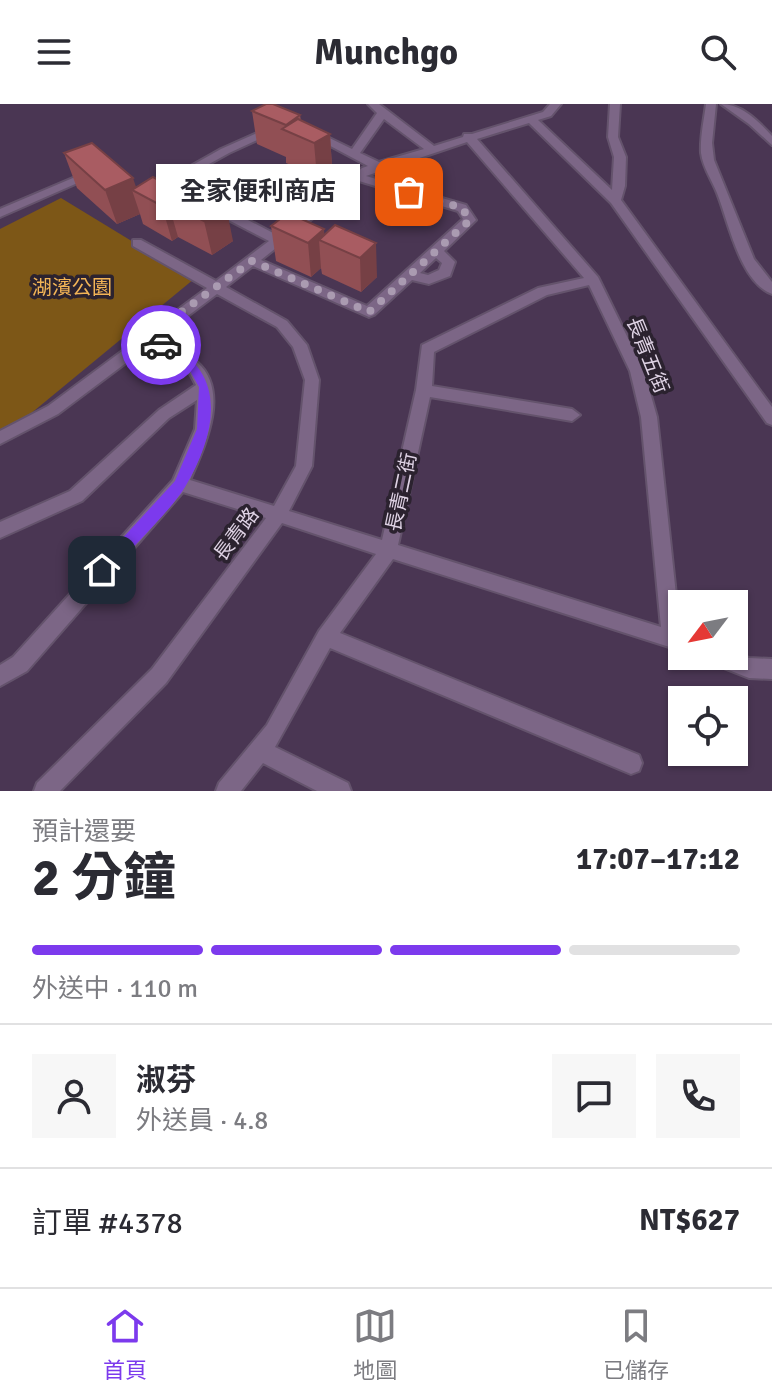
<!DOCTYPE html>
<html lang="zh-TW">
<head>
<meta charset="utf-8">
<style>
	body { margin:0; font-family:Signika,"Noto Sans TC",sans-serif; background:#f7f7f7; color:#2b2b33; height:100vh; display:flex; flex-direction:column; font-size:30px; white-space:nowrap }
	* { box-sizing:border-box; margin:0 }
	p { font-size:26px; color:#7c7c81 }
	.icon { flex:none; width:44px; height:44px; fill:none; stroke:currentColor; stroke-width:2; stroke-linecap:round; stroke-linejoin:round }
	.map { position:relative; height:687px; overflow:hidden }
	.panel { display:flex; flex-direction:column; background:#fff; flex:1 }
	.panel>* { flex:none }
	.needle { width:52px; rotate:238deg }
	.buttons { position:absolute; left:668px; top:486px; display:grid; gap:16px }
	.buttons a { display:grid; place-items:center; width:80px; height:80px; border-radius:0px; background:#fff; box-shadow:0 2px 6px #0004; font-size:40px }
	.pin { position:absolute; display:grid; place-items:center; width:68px; height:68px; color:#fff; margin:-34px; border-radius:16px; box-shadow:0 4px 12px #0006 }
	.courier { position:absolute; display:grid; place-items:center; width:80px; height:80px; margin:-40px; border:6px solid #7c3aed; border-radius:50%; background:#fff; color:#222; box-shadow:0 2px 10px #0007 }
	.bubble { position:absolute; height:56px; border-radius:0px; background:#fff; box-shadow:0 2px 6px #0004; font-size:26px; font-weight:700; line-height:56px; text-align:center }
	.summary em { font-style:normal; font-weight:700 }
	.summary div { display:flex; flex-direction:column-reverse }
	.summary { display:flex; align-items:center; justify-content:space-between; height:136px; padding:0 32px }
	h1 { font-size:52px; font-weight:700; line-height:60px }
	.bar { display:grid; grid-template-columns:repeat(4,1fr); gap:12px 8px; align-content:center; height:96px; padding:0 32px }
	.bar i { height:10px; border-radius:6px; background:#e1e1e2 }
	.bar .active { background:#7c3aed }
	.bar p { grid-column:span 4 }
	.line { display:flex; align-items:center; gap:20px; padding:0 32px; border-top:2px solid #e1e1e2 }
	.line div { flex:1 }
	.round { display:grid; place-items:center; flex:none; width:84px; height:84px; border-radius:0px; background:#f7f7f7 }
	header { display:flex; justify-content:space-between; align-items:center; height:104px; padding:0 32px; background:#fff; font-size:36px; font-weight:700 }
	.tab-bar { display:flex; justify-content:space-around; align-items:center; height:112px; border-top:2px solid #e1e1e2; background:#fff; font-size:22px; color:#7c7c81 }
	.tab-bar a { display:grid; justify-items:center; gap:4px }
	.tab-bar .active { color:#7c3aed }
	.map>svg:first-child { display:block }
	.green { fill:#7d5717 }
	.lines { fill:none; stroke-linecap:round; stroke-linejoin:round }
	.street-casing { stroke:#64536c; stroke-width:4 }
	.street { fill:#7c6686; fill-rule:evenodd }
	.wall { fill:#914f54 }
	.shaded-wall { fill:#764045 }
	.building { fill:#a95c62; stroke:#764045; stroke-width:2 }
	.route { fill:#7c3aed }
	.done { stroke:#aa9bb1; stroke-width:8; stroke-dasharray:0 14.4 }
	.labels { text-anchor:middle; stroke-width:7; stroke-linejoin:round; paint-order:stroke }
	.park-label { font-size:20px; fill:#f2b456; stroke:#2b222f }
	.street-label { font-size:20px; fill:#ded2e4; stroke:#2b222f }
</style>
</head>
<body>
<header><svg class="icon" aria-label="menu" viewBox="0 0 24 24"><path d="M4 6h16M4 12h16M4 18h16"/></svg>Munchgo<svg class="icon" aria-label="search" viewBox="0 0 24 24"><circle cx="10" cy="10" r="6"/><path d="M15 15l6 6"/></svg></header>
<div class="map">
<svg width="772" height="687" viewBox="0 0 772 687">
	<rect width="100%" height="100%" fill="#4a3653"/>
	<path class="green" d="M61 94 194 175 12 325 0 330V125Z"/>
	<g class="lines">
		<defs>
			<path id="street" d="M368 0H379L434 42 463 33 464 30H472L543 8 550 0H561L551 12 538 16 612 86 614 53 608 33 610 0H620L618 33 626 53 625 82 621 96 772 303V321L767 319 611 99 529 19 477 35 598 173 644 267 657 313 682 547 393 455 340 529 639 651 642 659 639 667 631 670 330 544 275 643 348 679 351 687H317L263 659 241 687H216L219 679 267 621 319 527 376 450 282 419 166 579 60 687H34L37 679 152 565 266 414 183 388 27 567 0 582V561L13 553 173 376 195 325 197 296 169 314 82 397 0 434V418L70 387 159 306 196 281 189 268 150 241 58 310 0 340V327L48 302 141 233 143 228 149 227 207 184 133 142V136H141L216 177 269 137 213 108 203 107V101H219L277 131 362 64 368 62 306 29 315 27 352 45 377 9ZM384 15 424 45 379 58 360 49ZM467 38 584 174 538 184 422 241 416 286 382 436 289 407 312 362 319 276 307 241 287 217 226 183 253 162 369 213 374 211 412 176 429 180 450 172 455 158 444 147 476 116 466 101 366 72ZM359 77 458 107 463 115 367 202 261 156ZM436 154 442 159 439 166 428 171 420 169ZM589 181 630 267 641 313 661 523 398 441 430 293 572 317 580 311 572 305 432 282 434 248 547 191ZM217 190 277 223 293 243 305 276 296 362 274 402 190 376C204 343 231 288 197 258 186 249 172 241 160 233Z
				M706 0H716L712 39 714 56 754 155 772 178V190C740 178 729 119 717 89 712 76 703 64 701 49 700 33 704 16 706 0Z
				M721 0C742 0 758 17 772 32V41L749 20Z
				M275 21 280 24 279 26 229 49 153 91 149 93 143 89 221 45Z
				M94 65 98 66V70L0 113V105Z
				M734 549 749 554 772 555V575L749 574 711 559 708 552H734Z"/>
		</defs>
		<use href="#street" class="street-casing"/>
		<use href="#street" class="street"/>
	</g>
	<path class="wall" d="M252 7 300 11 301 17 330 30 332 64 317 73 286 59V53L257 40Z
		M64 49 136 83 153 73 233 137 212 151 178 133 172 137 143 120 140 110 117 120 77 84Z
		M335 121 377 173 361 188 322 170 321 164 311 173 276 157 271 122 324 131Z"/>
	<path class="shaded-wall" d="M330 30 332 64 317 73 314 39Z
		M133 74 138 89 132 86 140 110 117 120 105 86Z
		M168 98 178 133 172 137 162 102Z
		M226 102 233 137 212 151 204 117Z
		M324 125 325 138 319 136 321 164 311 173 308 139Z
		M376 139 377 173 361 188 360 154Z"/>
	<path class="building" d="M266 0H273L300 11 286 21 252 7Z
		M298 15 330 30 314 39 282 25Z
		M92 39 133 74 105 86 64 49Z
		M153 73 188 92 195 87 226 102 204 117 168 98 162 102 132 86Z
		M288 109 324 125 308 139 271 122Z
		M335 121 376 139 360 154 319 136Z"/>
	<path class="route" d="M161 237C230 265 217 329 185 383 169 409 129 446 107 471L102 473 97 471V462L175 377 197 325 199 283 190 267 157 244V238Z"/>
	<g class="lines">
		<path class="done" d="M161 241 148 232 252 157 369 208 470 116 462 104 409 88"/>
	</g>
	<g class="labels">
		<g class="park-label">
			<text x="72" y="190">湖濱公園</text>
		</g>
		<g class="street-label">
			<text transform="translate(648 251) rotate(68)" y="7">長青五街</text>
			<text transform="translate(401 388) rotate(-78)" y="7">長青二街</text>
			<text transform="translate(236 430) rotate(-53)" y="7">長青路</text>
		</g>
	</g>
</svg>
<div class="buttons">
<a><svg class="needle" viewBox="-14 -14 28 28"><path d="M0-13l5 13h-10z" fill="#e53935"/><path d="M0 13l5-13h-10z" fill="#7c7c81"/></svg></a>
<a><svg class="icon" aria-label="locate" viewBox="0 0 24 24"><circle cx="12" cy="12" r="6"/><path d="M12 2v4M12 18v4M2 12h4M18 12h4"/></svg></a>
</div>
<div class="pin" style="left:409px;top:88px;background:#ea580c"><svg class="icon" aria-label="bag" viewBox="0 0 24 24"><path d="M5 8h14l-1 12H6zM9 8a3 3 0 0 1 6 0"/></svg></div>
<div class="pin" style="left:102px;top:466px;background:#1f2937"><svg class="icon" aria-label="home" viewBox="0 0 24 24"><path d="M3 11l9-7 9 7M6 9v11h12V9"/></svg></div>
<div class="courier" style="left:161px;top:241px"><svg class="icon" aria-label="car" viewBox="0 0 24 24"><path d="M5 17H2v-5l4-1 3-4h7l3 4 3 1v5h-3M9 17h6M6 11h13"/><circle cx="7" cy="17" r="2"/><circle cx="17" cy="17" r="2"/></svg></div>
<div class="bubble" style="left:156px;top:60px;width:204px">全家便利商店</div>
</div>
<section class="panel">
<div class="summary"><div><h1>2 分鐘</h1><p>預計還要</p></div><em>17:07–17:12</em></div>
<div class="bar"><i class="active"></i><i class="active"></i><i class="active"></i><i></i><p>外送中 · 110 m</p></div>
<div class="line" style="height:144px"><a class="round"><svg class="icon" aria-label="person" viewBox="0 0 24 24"><circle cx="12" cy="8" r="4"/><path d="M4 21q1-7 8-7t8 7"/></svg></a><div><b>淑芬</b><p>外送員 · 4.8</p></div><a class="round"><svg class="icon" aria-label="chat" viewBox="0 0 24 24"><path d="M4 5h16v11H9l-5 4z"/></svg></a><a class="round"><svg class="icon" aria-label="phone" viewBox="0 0 24 24"><path d="M5 4h4l2 5-3 2q2 4 5 5l2-3 5 2v4C11 20 4 13 5 4z"/></svg></a></div>
<div class="line" style="height:104px"><div>訂單 #4378</div><b>NT$627</b></div>
</section>
<nav class="tab-bar">
<a class="active"><svg class="icon" aria-label="home" viewBox="0 0 24 24"><path d="M3 11l9-7 9 7M6 9v11h12V9"/></svg>首頁</a>
<a><svg class="icon" aria-label="map" viewBox="0 0 24 24"><path d="M3 6l6-2 6 2 6-2v14l-6 2-6-2-6 2zM9 4v14M15 6v14"/></svg>地圖</a>
<a><svg class="icon" aria-label="saved" viewBox="0 0 24 24"><path d="M7 4h10v16l-5-4-5 4z"/></svg>已儲存</a>
</nav>
</body>
</html>
